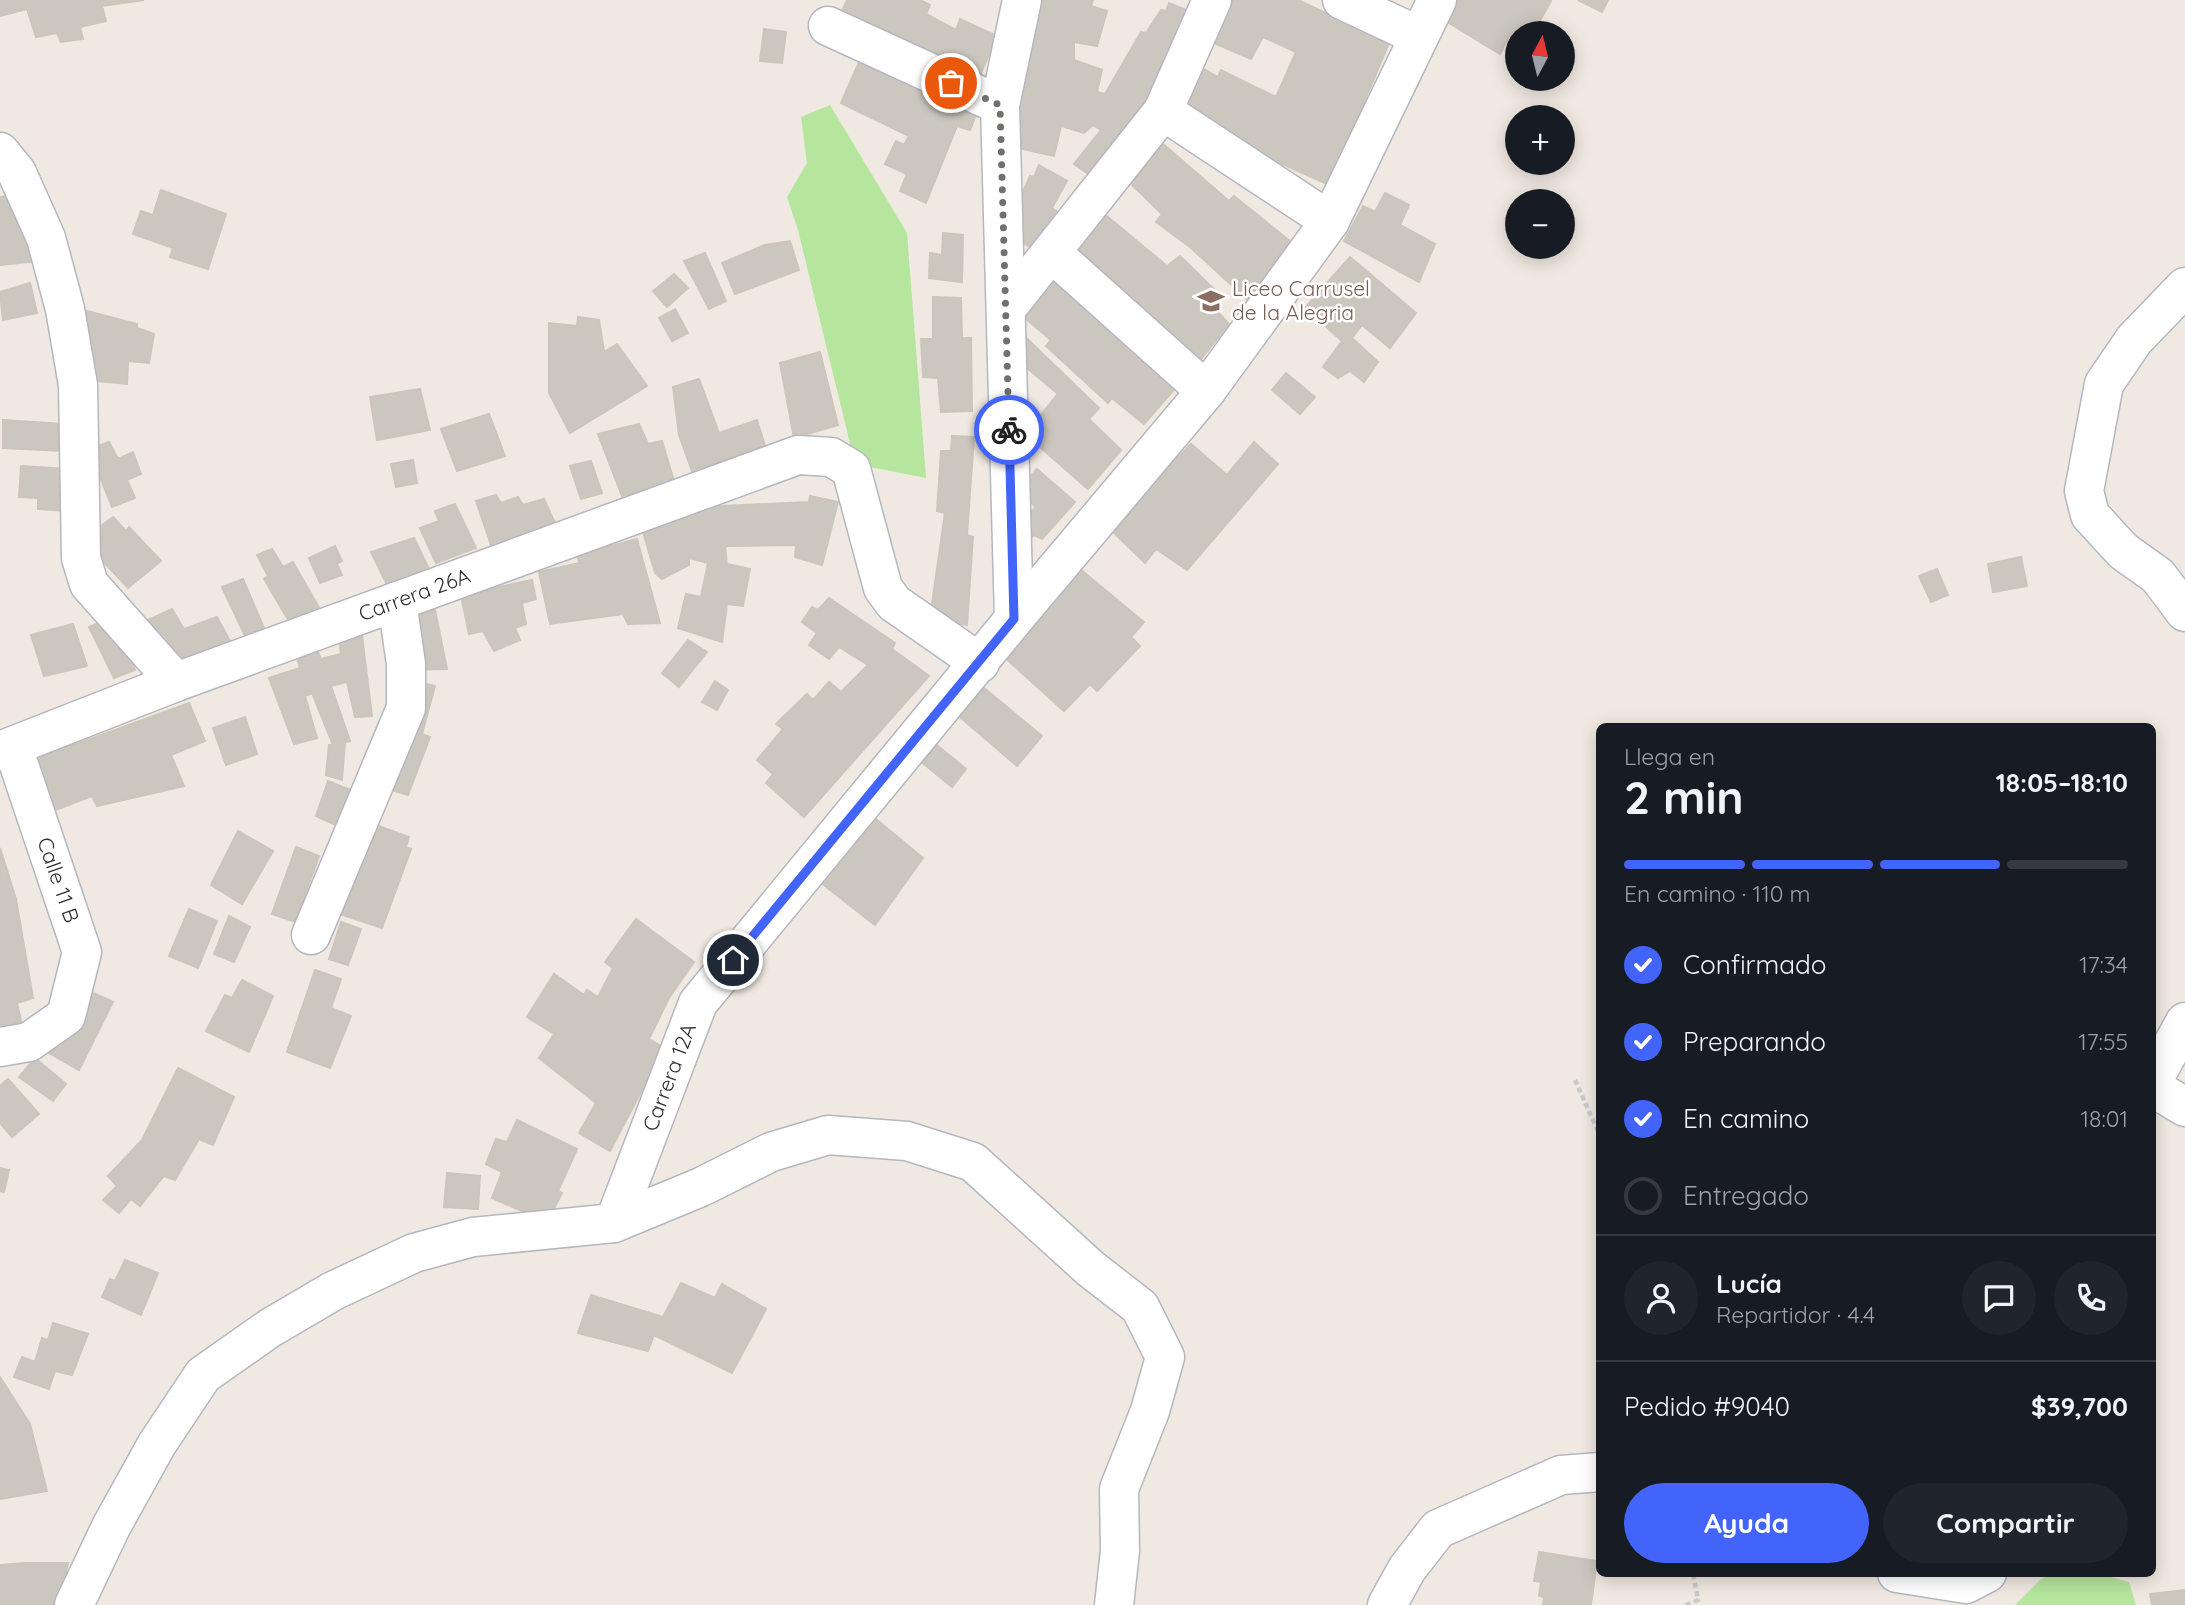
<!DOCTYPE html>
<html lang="es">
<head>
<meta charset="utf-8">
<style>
	body { margin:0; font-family:Quicksand,sans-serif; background:#20242c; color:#f1f3f6; height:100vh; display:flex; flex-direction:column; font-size:26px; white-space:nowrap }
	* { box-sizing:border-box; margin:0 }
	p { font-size:23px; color:#9ea1a6 }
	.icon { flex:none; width:38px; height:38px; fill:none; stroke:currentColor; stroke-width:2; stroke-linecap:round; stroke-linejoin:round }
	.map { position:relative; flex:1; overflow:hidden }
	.panel { position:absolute; left:1596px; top:723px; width:560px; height:854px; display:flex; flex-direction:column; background:#171b24; border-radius:10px; box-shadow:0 4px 18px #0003 }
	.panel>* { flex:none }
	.needle { width:46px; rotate:7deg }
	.fabs { position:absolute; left:1505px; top:21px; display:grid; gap:14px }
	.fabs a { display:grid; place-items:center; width:70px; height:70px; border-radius:50%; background:#171b24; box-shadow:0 4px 18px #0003; font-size:35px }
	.pin { position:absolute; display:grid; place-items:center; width:60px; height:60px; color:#fff; margin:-30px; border:4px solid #fff; border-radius:50%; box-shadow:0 2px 7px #0007 }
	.courier { position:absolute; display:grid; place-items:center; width:70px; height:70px; margin:-35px; border:5px solid #4264fb; border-radius:50%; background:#fff; color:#222; box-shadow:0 2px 9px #0007 }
	.headline em { font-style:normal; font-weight:700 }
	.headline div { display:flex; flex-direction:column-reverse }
	.headline { display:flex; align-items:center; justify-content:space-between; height:119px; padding:0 28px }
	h1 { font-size:46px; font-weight:700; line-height:52px }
	.bar { display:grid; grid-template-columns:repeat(4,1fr); gap:10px 7px; align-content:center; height:84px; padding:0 28px }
	.bar i { height:9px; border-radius:5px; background:#363941 }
	.bar .active { background:#4264fb }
	.bar p { grid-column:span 4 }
	.line { display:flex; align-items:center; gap:18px; padding:0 28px; border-top:2px solid #363941 }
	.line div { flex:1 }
	.round { display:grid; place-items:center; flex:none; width:74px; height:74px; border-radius:37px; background:#20242c }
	ol { padding:0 28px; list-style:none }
	li { display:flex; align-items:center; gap:21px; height:77px }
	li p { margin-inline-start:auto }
	li .icon { padding:7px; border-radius:50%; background:#4264fb; color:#fff; stroke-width:4 }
	li:last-child { color:#9ea1a6 }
	li i { width:38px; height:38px; border:4px solid #363941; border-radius:50% }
	.action { display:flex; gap:14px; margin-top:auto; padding:14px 28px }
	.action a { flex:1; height:80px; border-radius:42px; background:#4264fb; color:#fff; font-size:28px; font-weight:700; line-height:80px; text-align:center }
	.action a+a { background:#20242c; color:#f1f3f6 }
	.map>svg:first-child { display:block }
	.green { fill:#b6e59e }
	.building { fill:#cbc7bf; stroke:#cbc5ba; stroke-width:2 }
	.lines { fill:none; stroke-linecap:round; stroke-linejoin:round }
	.minor-casing { stroke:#b4b7c1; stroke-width:41 }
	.path { stroke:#c9c9c9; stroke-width:4.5; stroke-dasharray:5 3.5; stroke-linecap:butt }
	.minor { stroke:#fff; stroke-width:38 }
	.done { stroke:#726f6d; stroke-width:7; stroke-dasharray:0 12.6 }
	.route { stroke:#4264fb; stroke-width:9 }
	.labels { text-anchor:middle; stroke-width:5; stroke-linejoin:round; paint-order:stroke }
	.education-label { font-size:21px; fill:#785e54; stroke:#fff; text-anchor:start }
	.street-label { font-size:21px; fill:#2e2e2e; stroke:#fff }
</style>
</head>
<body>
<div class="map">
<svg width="2185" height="1605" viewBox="0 0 2185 1605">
	<rect width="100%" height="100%" fill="#efe9e1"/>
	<path class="green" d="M830 105 907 233 926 478 855 464 798 230 787 197 807 163 801 117Z
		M2056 1573H2096L2129 1582 2136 1605H2015L2041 1579Z"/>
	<path class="building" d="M0 0H144L102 6 106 21 80 27 83 39 61 42 57 33 36 37 27 9 0 16Z
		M847 0H920L930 5 926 14 956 30 960 19 997 36 978 80 839 18Z
		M1042 0H1093L1091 6 1107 11 1097 46 1074 42V60L1102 70 1097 92 1105 94 1141 32 1146 33 1161 10 1166 11 1169 3 1189 11 1153 89 1122 139 1091 176 1074 164 1101 130 1093 125 1084 133 1061 126 1054 156 1009 146Z
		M1226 0H1298L1389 43 1329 185 1276 161 1271 171 1184 107 1200 67 1218 77 1221 70 1276 97 1296 52 1263 37 1251 59 1207 40Z
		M1455 0H1550L1551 1 1533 33H1517V39L1510 35 1500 54 1444 20Z
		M1578 0H1608L1602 12Z
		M764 29 786 32 782 63 760 61Z
		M863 53 979 107 970 130 957 126 926 203 900 191 907 174 885 164 896 141 904 145 909 136 841 103Z
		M1163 144 1229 201 1234 196 1296 246 1251 303 1190 247 1156 222 1162 214 1131 184Z
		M1039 165 1067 181 1052 208 1066 219 1042 256 1006 230 1030 176 1034 177Z
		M161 190 226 214 208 269 170 257 173 248 133 234 141 211 153 215Z
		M1385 193 1409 205 1400 225 1435 244 1419 282 1344 241 1363 206 1375 212Z
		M23 194 37 261 0 265V197Z
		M1103 213 1167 266 1180 256 1223 298 1214 308 1229 324 1197 364 1069 251Z
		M943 233 963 235 962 282 929 278 930 253 942 255Z
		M790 241 799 270 735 294 722 263 765 245Z
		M705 253 726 301 709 309 684 261Z
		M1350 257 1416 313 1390 348 1362 325 1352 338 1378 362 1364 382 1350 371 1338 378 1323 367 1342 341 1305 308Z
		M1057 271 1179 384 1144 424 1112 398 1108 403 1046 346 1051 340 1019 313Z
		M674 274 688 288 667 307 653 291Z
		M30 283 37 313 3 320 0 292Z
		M933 297 961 298 962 338H971L972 411 941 412 938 378 923 377 921 339H933Z
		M675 309 688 333 672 341 659 318Z
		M87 311 137 324V328L154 334 149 363 128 361 127 384 87 380 84 323Z
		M578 317 599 320 604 352 617 344 647 386 570 433 549 393V323L577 326Z
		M1018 330 1099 408 1089 419 1121 450 1088 489 1025 434 1058 394 1014 357Z
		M820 352 838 425 794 438 780 363Z
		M1286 373 1315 397 1300 414 1272 390Z
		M699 379 719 433 757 420 765 446 692 471 679 435 673 387Z
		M420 389 430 430 377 440 370 397Z
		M489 414 505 456 457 471 441 429Z
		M3 420 63 424 62 451 3 448Z
		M639 424 648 444 662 441 674 481 622 496 598 434Z
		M952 436 974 437 967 535 973 537 967 625 930 618 945 513 937 511 941 451H951Z
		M109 442 118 459 133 452 141 474 127 480 135 498 112 507 89 449Z
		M1254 442 1278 464 1187 570 1156 549 1145 563 1110 529 1191 444 1227 475Z
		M413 460 417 483 396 487 391 464Z
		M591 461 602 493 581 499 570 466Z
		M21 466 68 469 69 511 38 509V498L19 497Z
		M1037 469 1075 502 1042 539 1034 535 1030 539 1017 527 1036 507 1018 491Z
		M496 495 501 503 518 497 523 505 544 499 555 523 492 548 476 501Z
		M810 496 838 502 822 565 795 557 796 545 725 546 727 564 750 569 743 606 727 604 722 642 678 628 686 594 701 597 708 563 689 558V565L662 579 655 573 641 525 699 507 809 502Z
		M455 504 476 548 436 563 420 528 439 521 435 511Z
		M113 517 126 531 129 527 161 561 128 588 99 557 103 553 88 536Z
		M414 538 430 571 389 589 371 552Z
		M637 539 660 623 628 624 623 614 550 624 539 572 579 563 578 555Z
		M335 546 342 561 337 564 342 575 320 583 309 558Z
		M272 549 283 567 293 562 321 611 290 623 264 579 268 576 257 555Z
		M2021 557 2027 586 1993 592 1988 564Z
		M1080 569 1144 622 1131 637 1140 646 1097 691 1090 684 1064 711 1001 654Z
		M1937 569 1948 595 1931 602 1919 576Z
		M243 579 264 628 245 636 222 587Z
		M532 580 536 599 522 603 526 624 515 628 520 640 494 651 483 631 469 634 461 595Z
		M829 598 895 643 892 649 929 676 804 817 766 783 773 774 757 760 783 729 776 724 807 694 813 700 829 682 841 692 868 665 839 647 829 659 809 645 817 633 802 622 812 607 818 610Z
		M172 609 184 629 217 617 230 641 179 660 164 635 157 639 146 621Z
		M435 610 447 669 402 670 389 620Z
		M111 618 135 670 114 678 89 627Z
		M73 624 87 666 44 676 31 635Z
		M362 636 372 716 355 717 347 682 331 686 350 741 345 742 342 780 326 775 329 745H333L312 693 305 696 317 738 294 744 269 678 300 668 296 654 316 648 321 659 341 654 339 638Z
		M688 640 707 652 679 687 662 673Z
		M413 681 435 686 422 734 430 737 408 795 379 786Z
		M715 681 728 690 717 710 702 702Z
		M978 683 1042 736 1017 766 954 712Z
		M189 703 205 741 171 755 184 786 97 806 92 796 24 822 8 776 49 753 47 748 71 739 74 745Z
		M245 717 257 754 226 765 213 728Z
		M927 737 966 769 952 787 913 755Z
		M328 781 353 791 340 827 316 816Z
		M865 810 923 858 875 925 815 878Z
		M368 822 409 837 406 847 411 849 382 928 337 913Z
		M238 831 273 851 242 904 211 885Z
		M296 847 319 856 295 922 272 914Z
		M0 848 16 899 33 998 17 1003 22 1025 0 1038Z
		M189 909 217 921 198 968 169 956Z
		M229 916 250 927 234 962 214 954Z
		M636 919 694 962 669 998 649 1039 664 1048 610 1151 579 1133 596 1103 539 1058 554 1034 527 1017 554 974 584 995 587 990 598 997 613 968 605 962Z
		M341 922 361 929 348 965 329 959Z
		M315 970 341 979 331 1008 351 1016 330 1068 287 1052Z
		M242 980 273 996 249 1052 206 1031 225 995 232 998Z
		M76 985 113 1002 79 1070 44 1050Z
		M35 1058 66 1084 53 1101 19 1077Z
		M178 1068 234 1097 213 1145 199 1139 175 1180 164 1176 140 1206 131 1199 119 1213 103 1200 117 1186 108 1176 142 1140Z
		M8 1079 39 1114 12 1137 0 1123V1086Z
		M517 1120 577 1149 558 1191 562 1193 547 1222 492 1198 502 1172 486 1164 496 1139 507 1142Z
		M0 1168 9 1170 4 1192 0 1191Z
		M447 1173 480 1176 478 1209 444 1207Z
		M125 1260 158 1273 141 1315 102 1297 110 1279 115 1281Z
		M681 1283 715 1298 722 1284 766 1309 732 1373 654 1335 648 1351 578 1333 591 1295 663 1317Z
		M53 1323 88 1334 72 1375 55 1371 49 1389 14 1377 22 1357 35 1362 42 1338 48 1340Z
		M0 1377 30 1424 47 1491 0 1499Z
		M1539 1552 1597 1561 1591 1605H1543L1544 1597 1539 1596 1541 1582 1534 1581Z
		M26 1563H68L63 1588 53 1605H0V1565Z
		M2185 1590V1605H2152L2150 1594Z"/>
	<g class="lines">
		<defs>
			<g id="minor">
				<path d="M1342 0 1419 36"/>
				<path d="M828 26 1000 105"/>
				<path d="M1163 111 1330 221"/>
				<path d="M0 152 17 173 46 238 65 309 78 385 81 558 89 584 176 682"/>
				<path d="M1052 253 1206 391"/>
				<path d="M2185 287 2134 340 2104 384 2084 491 2090 515 2123 551 2158 576 2185 612"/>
				<path d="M1006 309 1163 111 1212 0"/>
				<path d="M1014 619 1000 105 1022 0"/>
				<path id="s1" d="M0 751 176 682 798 455 831 457 851 469 883 588 894 603 980 663"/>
				<path d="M311 935 406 708V664L397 601"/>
				<path d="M0 1047 29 1042 66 1016 82 952 13 747"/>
				<path d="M2152 1082 2185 1022"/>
				<path d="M2152 1087 2185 1107"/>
				<path id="s2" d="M614 1223 698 1003 1014 619 1206 391 1330 221 1437 0"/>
				<path d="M1897 1573 1966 1584 1987 1573"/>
				<path d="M74 1605 111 1527 157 1444 203 1375 270 1328 333 1291 414 1253 473 1237 614 1223 701 1187 771 1152 828 1135 907 1141 973 1162 1091 1269 1140 1307 1165 1357 1150 1411 1119 1489 1120 1551 1114 1605"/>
				<path d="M1387 1605 1407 1569 1438 1529 1561 1475 1600 1472"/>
			</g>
		</defs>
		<use href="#minor" class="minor-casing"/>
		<path class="path" d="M1575 1080 1600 1136
			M2152 1336V1358
			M1686 1605 1698 1600 1693 1573"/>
		<use href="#minor" class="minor"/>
	</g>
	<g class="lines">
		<path class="done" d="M951 83 1000 105 1009 430"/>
		<path class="route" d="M733 960 1014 619 1009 430"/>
	</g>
	<defs>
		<symbol id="school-bare" viewBox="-9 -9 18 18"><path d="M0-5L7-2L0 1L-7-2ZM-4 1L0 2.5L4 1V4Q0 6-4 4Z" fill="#8d6e63" stroke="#fff" stroke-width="2.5" paint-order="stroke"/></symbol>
	</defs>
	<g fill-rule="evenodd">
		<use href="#school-bare" x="1192" y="282" width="38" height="38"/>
	</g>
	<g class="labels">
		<g class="education-label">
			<text x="1232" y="296">Liceo Carrusel<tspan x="1232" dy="24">de la Alegria</tspan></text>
		</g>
		<g class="street-label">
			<text dy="7" stroke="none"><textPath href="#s1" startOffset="443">Carrera 26A</textPath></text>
			<text transform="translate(58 880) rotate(71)" y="7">Calle 11 B</text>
			<text dy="7" stroke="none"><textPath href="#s2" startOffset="156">Carrera 12A</textPath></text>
		</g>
	</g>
</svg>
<div class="fabs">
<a><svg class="needle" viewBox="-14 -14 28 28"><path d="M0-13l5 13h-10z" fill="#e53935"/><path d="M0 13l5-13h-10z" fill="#9ea1a6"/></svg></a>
<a>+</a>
<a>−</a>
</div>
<div class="pin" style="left:951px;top:83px;background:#ea580c"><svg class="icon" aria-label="bag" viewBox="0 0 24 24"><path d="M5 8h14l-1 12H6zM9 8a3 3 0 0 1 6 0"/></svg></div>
<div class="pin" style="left:733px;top:960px;background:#1f2937"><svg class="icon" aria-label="home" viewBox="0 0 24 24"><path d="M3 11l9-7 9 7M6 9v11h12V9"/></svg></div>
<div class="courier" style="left:1009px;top:430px"><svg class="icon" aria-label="bike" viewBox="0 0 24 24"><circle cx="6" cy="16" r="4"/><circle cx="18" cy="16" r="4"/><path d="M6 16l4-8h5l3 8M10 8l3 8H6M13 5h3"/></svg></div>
<section class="panel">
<div class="headline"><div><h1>2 min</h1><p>Llega en</p></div><em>18:05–18:10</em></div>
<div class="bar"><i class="active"></i><i class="active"></i><i class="active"></i><i></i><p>En camino · 110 m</p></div>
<ol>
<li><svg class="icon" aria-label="check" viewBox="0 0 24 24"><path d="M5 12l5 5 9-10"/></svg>Confirmado<p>17:34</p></li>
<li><svg class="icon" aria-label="check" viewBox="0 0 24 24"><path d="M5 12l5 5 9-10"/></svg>Preparando<p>17:55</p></li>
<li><svg class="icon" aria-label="check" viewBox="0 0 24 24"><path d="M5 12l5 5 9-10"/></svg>En camino<p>18:01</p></li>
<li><i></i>Entregado</li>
</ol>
<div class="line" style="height:126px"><a class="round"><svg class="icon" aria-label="person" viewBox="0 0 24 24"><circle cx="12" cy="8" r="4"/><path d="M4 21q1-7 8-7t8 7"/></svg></a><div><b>Lucía</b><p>Repartidor · 4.4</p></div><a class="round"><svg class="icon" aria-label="chat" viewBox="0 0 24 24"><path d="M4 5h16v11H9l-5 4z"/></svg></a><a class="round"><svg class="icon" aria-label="phone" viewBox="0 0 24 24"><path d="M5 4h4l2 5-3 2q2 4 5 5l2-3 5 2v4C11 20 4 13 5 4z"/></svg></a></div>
<div class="line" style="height:91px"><div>Pedido #9040</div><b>$39,700</b></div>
<div class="action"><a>Ayuda</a><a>Compartir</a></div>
</section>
</div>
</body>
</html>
